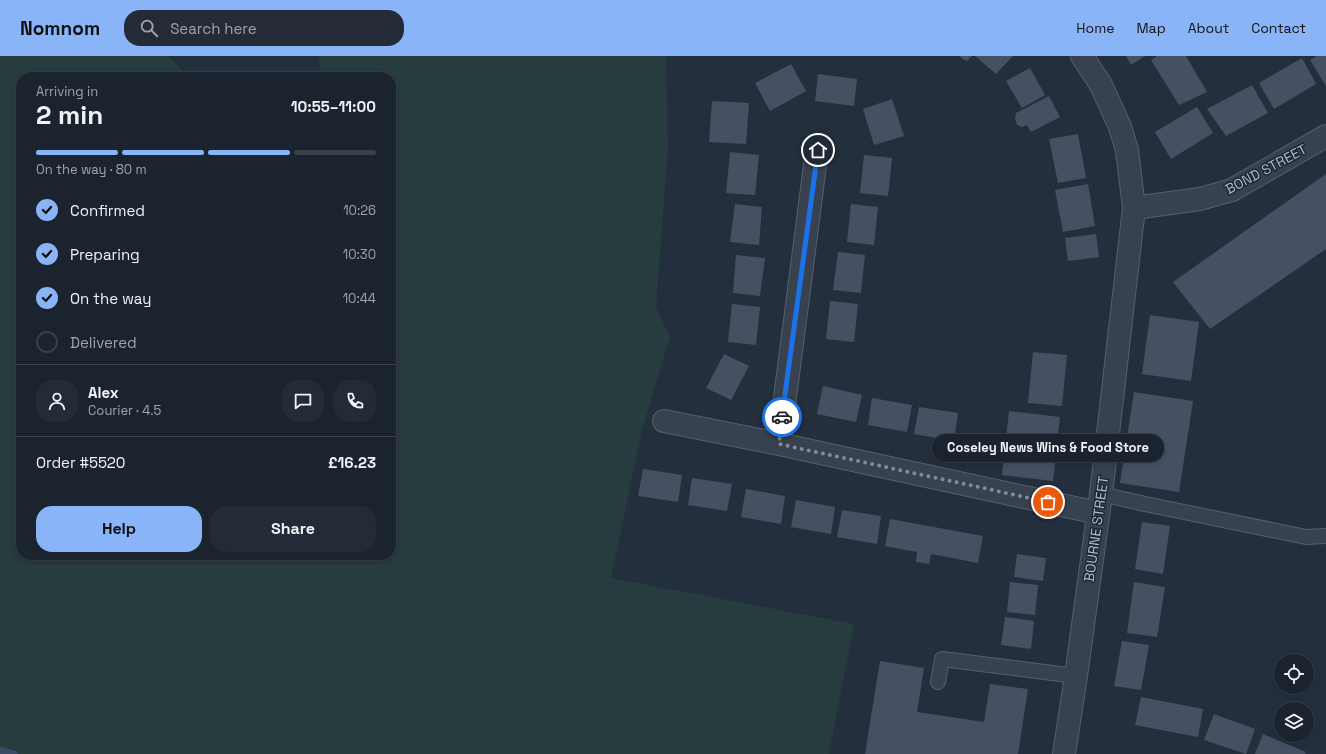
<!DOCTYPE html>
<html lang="en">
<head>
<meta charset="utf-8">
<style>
	body { margin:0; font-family:"Space Grotesk",sans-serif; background:#242b36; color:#f1f3f6; height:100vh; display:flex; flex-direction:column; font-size:15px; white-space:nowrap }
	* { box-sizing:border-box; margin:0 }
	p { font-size:13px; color:#a0a4aa }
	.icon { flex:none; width:22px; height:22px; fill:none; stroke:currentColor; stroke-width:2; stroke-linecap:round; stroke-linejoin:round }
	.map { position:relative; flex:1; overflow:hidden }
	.details { position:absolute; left:16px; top:16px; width:380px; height:488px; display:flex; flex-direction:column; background:#1b232e; border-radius:16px; box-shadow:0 2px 6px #0003,0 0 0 1px #39404a }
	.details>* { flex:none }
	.fabs { position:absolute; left:1274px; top:598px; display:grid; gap:8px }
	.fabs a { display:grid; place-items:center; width:40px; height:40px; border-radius:50%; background:#1b232e; box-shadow:0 2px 6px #0003,0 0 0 1px #39404a; font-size:20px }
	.pin { position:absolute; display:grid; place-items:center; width:34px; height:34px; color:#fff; margin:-17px; border:2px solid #fff; border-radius:50%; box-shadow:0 1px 4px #0007 }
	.courier { position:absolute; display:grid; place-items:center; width:40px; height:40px; margin:-20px; border:3px solid #1a73e8; border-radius:50%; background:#fff; color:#222; box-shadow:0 1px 5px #0007 }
	.bubble { position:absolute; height:28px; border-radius:14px; background:#1b232e; box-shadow:0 2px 6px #0003,0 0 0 1px #39404a; font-size:13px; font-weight:700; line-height:28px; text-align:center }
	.summary em { font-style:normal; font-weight:700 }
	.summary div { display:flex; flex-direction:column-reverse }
	.summary { display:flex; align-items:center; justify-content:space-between; height:68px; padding:0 20px }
	h1 { font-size:26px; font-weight:700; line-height:30px }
	.bar { display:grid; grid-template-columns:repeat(4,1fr); gap:6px 4px; align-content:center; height:48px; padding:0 20px }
	.bar i { height:5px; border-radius:3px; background:#39404a }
	.bar .on { background:#8ab4f8 }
	.bar p { grid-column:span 4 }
	.line { display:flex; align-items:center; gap:10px; padding:0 20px; border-top:1px solid #39404a }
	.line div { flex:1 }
	.round { display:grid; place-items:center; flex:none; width:42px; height:42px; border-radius:16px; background:#242b36 }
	ol { padding:0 20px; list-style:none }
	li { display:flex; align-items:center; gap:12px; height:44px }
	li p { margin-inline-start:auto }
	li .icon { padding:4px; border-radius:50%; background:#8ab4f8; color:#111; stroke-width:4 }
	li:last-child { color:#a0a4aa }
	li i { width:22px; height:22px; border:2px solid #39404a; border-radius:50% }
	.primary-button { display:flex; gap:8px; margin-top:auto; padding:8px 20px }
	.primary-button a { flex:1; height:46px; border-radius:16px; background:#8ab4f8; color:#111; font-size:16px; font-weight:700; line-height:46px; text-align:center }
	.primary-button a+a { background:#242b36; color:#f1f3f6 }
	header { display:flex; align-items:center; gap:24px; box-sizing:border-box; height:56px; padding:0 20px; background:#8ab4f8; color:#111 }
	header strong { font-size:19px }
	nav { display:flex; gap:22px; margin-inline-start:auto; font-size:14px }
	.search { width:280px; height:36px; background:#242b36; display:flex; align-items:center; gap:10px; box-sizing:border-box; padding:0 14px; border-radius:16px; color:#a0a4aa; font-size:15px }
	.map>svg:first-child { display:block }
	.green { fill:#263c3f }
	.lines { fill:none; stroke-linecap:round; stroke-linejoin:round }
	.stream { stroke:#394c67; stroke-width:7 }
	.building { fill:#455162 }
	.service-casing { stroke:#565f6c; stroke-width:16 }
	.minor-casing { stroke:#565f6c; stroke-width:24 }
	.tertiary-casing { stroke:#565f6c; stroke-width:24 }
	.service { stroke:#38414e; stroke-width:14 }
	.minor { stroke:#38414e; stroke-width:22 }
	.tertiary { stroke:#38414e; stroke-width:22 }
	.done { stroke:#828b98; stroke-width:4; stroke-dasharray:0 7.2 }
	.route { stroke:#1a73e8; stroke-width:5 }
	.labels { text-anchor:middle; stroke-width:3; stroke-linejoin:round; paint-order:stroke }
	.street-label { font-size:14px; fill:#b4bcc9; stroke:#1d2633 }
</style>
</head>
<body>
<header>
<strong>Nomnom</strong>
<div class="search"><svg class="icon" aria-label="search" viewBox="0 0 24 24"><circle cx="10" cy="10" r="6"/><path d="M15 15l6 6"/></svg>Search here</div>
<nav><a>Home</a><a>Map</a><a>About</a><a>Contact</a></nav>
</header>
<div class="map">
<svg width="1326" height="698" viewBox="0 0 1326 698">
	<rect width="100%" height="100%" fill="#242f3e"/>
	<path class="green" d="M0 0H169L188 21H21V499H391V21H321L319 0H666L668 93 656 251 670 281 642 374 611 522 854 568 829 698H0Z"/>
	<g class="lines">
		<path class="stream" d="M0 694 14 698"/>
	</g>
	<path class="building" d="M960 0H972L967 5 962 3Z
		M975 0H1013L996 18Z
		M1126 0H1145L1131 9Z
		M1157 0H1186L1207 36 1179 49 1151 4Z
		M1317 0H1326V30L1310 4Z
		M1302 2 1316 28 1274 53 1259 27Z
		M791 8 806 35 770 55 755 27Z
		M1030 12 1045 39 1022 52 1006 25Z
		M818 18 857 23 854 50 815 45Z
		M1252 29 1268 57 1226 80 1207 53Z
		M1049 40 1060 61 1031 76 1027 69 1022 71 1017 69 1015 62 1016 57Z
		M892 43 904 80 874 89 863 53Z
		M712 45 749 47 746 88 709 86Z
		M1197 51 1213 77 1171 103 1155 76Z
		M1078 78 1086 122 1058 127 1049 83Z
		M730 96 759 99 755 139 726 137Z
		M864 99 892 102 888 140 860 137Z
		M1326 118V193L1210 273 1173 226Z
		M1088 128 1095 170 1063 176 1055 134Z
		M735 148 762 151 759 189 730 186Z
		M851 148 878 151 874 189 847 186Z
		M1096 178 1099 201 1068 205 1065 182Z
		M838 196 865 199 861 237 833 234Z
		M736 199 765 202 760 240 733 237Z
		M830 245 858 248 854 286 826 283Z
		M732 248 760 251 756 289 728 286Z
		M1150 259 1199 266 1191 325 1142 318Z
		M1033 296 1067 299 1062 350 1028 347Z
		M724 298 749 310 731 344 706 332Z
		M823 330 862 339 856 366 817 358Z
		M1134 336 1193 345 1179 436 1120 427Z
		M872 342 912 349 907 376 868 369Z
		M919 351 958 357 954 385 914 378Z
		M1009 355 1060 361 1053 425 1002 419Z
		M643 413 682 419 678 446 638 440Z
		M692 422 732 428 727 455 688 449Z
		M746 433 785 440 781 468 741 461Z
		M796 444 835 451 831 478 791 471Z
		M842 454 881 460 877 488 837 481Z
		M890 463 983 480 978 507 931 498 929 508 916 506 917 496 885 490Z
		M1142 466 1170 470 1163 518 1135 513Z
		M1017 498 1046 502 1043 525 1014 521Z
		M1010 526 1038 529 1035 559 1007 556Z
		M1134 526 1165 531 1157 581 1127 577Z
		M1005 561 1034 565 1031 593 1001 589Z
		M1122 585 1149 589 1141 634 1114 630Z
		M880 605 924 612 917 656 984 666 990 628 1028 633 1018 698H865Z
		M1141 641 1203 653 1198 681 1135 669Z
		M1214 658 1255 673 1246 698 1204 684Z
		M1263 678 1306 696 1305 698H1255Z"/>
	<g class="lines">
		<defs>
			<path id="service" d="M1101 438 1145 448 1306 481 1326 480
				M938 626 942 603 1076 620"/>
			<path id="minor" d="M664 365 779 388 1098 457
				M779 388 817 94"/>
			<path id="tertiary" d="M1134 152 1200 143 1232 134 1326 80
				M1064 698 1076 620 1101 438 1134 152 1127 94 1120 71 1101 29 1082 0"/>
		</defs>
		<use href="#service" class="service-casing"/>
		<use href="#minor" class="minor-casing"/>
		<use href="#tertiary" class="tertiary-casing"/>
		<use href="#service" class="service"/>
		<use href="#minor" class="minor"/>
		<use href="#tertiary" class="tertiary"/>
	</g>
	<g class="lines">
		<path class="done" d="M782 361 779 388 1048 446"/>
		<path class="route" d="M782 361 818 94"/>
	</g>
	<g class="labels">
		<g class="street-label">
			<text transform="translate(1266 113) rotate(-28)" y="5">BOND STREET</text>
			<text transform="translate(1096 473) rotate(-82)" y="5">BOURNE STREET</text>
		</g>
	</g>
</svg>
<div class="fabs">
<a><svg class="icon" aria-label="locate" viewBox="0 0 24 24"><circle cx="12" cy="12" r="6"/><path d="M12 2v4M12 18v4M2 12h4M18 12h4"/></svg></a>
<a><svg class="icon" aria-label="layers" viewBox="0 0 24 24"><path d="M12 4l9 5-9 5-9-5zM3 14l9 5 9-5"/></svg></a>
</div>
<div class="pin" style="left:1048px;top:446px;background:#ea580c"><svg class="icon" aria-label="bag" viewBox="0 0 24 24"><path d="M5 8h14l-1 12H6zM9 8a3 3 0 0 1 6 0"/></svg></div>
<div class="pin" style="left:818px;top:94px;background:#1f2937"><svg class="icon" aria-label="home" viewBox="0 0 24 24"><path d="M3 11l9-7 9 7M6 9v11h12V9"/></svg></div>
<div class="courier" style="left:782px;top:361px"><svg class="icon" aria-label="car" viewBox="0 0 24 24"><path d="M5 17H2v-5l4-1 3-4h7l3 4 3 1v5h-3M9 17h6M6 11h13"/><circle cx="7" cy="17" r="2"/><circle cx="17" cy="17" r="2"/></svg></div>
<div class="bubble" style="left:932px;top:378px;width:232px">Coseley News Wins &amp; Food Store</div>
<section class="details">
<div class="summary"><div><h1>2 min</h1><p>Arriving in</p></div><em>10:55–11:00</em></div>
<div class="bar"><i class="on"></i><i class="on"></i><i class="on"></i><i></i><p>On the way · 80 m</p></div>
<ol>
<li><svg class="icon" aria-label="check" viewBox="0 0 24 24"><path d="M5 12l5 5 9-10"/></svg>Confirmed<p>10:26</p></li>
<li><svg class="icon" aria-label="check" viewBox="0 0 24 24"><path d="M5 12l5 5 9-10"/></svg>Preparing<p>10:30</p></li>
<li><svg class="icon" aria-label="check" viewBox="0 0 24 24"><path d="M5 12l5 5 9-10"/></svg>On the way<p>10:44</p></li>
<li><i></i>Delivered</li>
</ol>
<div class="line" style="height:72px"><a class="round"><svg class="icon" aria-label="person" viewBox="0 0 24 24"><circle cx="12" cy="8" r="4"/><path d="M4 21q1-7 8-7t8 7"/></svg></a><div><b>Alex</b><p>Courier · 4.5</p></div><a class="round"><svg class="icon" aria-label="chat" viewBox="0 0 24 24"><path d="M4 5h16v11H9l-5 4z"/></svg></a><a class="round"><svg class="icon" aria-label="phone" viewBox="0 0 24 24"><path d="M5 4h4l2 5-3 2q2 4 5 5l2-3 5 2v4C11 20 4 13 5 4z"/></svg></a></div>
<div class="line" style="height:52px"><div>Order #5520</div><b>£16.23</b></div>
<div class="primary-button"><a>Help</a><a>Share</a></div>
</section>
</div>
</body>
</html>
